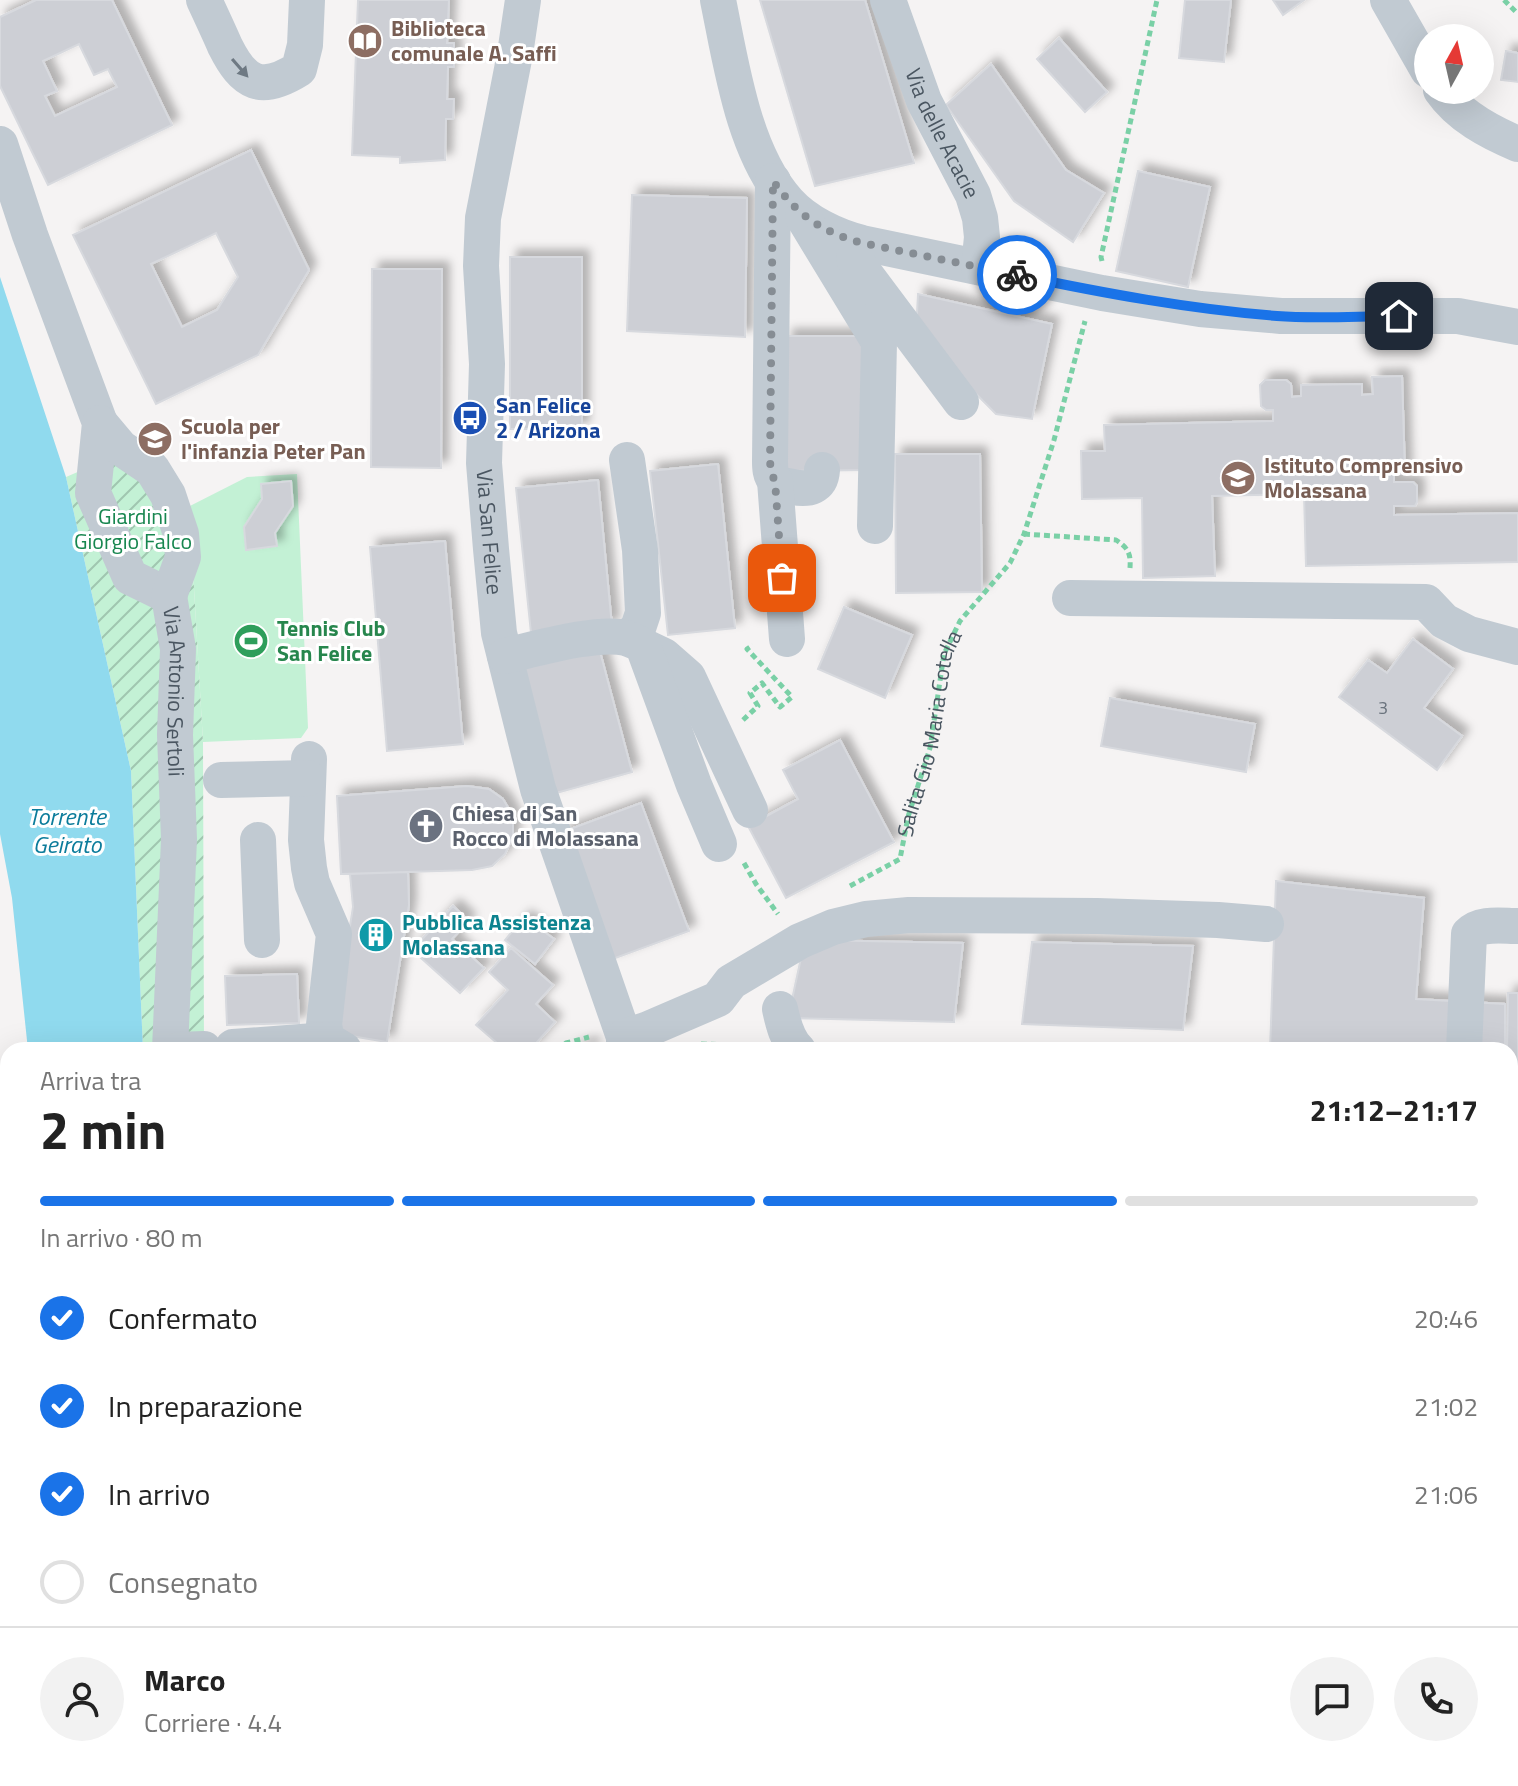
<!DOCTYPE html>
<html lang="it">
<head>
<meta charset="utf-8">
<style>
	body { margin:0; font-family:"Titillium Web",sans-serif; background:#f2f2f2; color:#222; height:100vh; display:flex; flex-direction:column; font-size:30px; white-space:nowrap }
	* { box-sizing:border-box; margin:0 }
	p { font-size:26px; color:#767676 }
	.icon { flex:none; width:44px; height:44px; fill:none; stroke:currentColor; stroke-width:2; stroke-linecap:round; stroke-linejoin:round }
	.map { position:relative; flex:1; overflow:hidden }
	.side { position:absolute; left:0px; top:1042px; width:1518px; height:744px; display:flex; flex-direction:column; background:#fff; border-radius:24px 24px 0 0; box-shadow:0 8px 32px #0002 }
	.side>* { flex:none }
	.needle { width:52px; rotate:8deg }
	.buttons { position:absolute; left:1414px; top:24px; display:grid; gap:16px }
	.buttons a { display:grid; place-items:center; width:80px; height:80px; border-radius:50%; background:#fff; box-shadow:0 8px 32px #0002; font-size:40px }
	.pin { position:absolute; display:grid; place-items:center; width:68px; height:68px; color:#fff; margin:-34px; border-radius:16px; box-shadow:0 4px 12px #0006 }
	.courier { position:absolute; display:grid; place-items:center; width:80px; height:80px; margin:-40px; border:6px solid #1a73e8; border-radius:50%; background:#fff; color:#222; box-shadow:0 2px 10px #0007 }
	.summary em { font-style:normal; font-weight:700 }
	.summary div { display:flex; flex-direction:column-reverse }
	.summary { display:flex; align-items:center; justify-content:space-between; height:136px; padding:0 40px }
	h1 { font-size:52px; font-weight:700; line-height:60px }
	.bar { display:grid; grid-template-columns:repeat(4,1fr); gap:12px 8px; align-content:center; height:96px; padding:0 40px }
	.bar i { height:10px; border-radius:6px; background:#e0e0e0 }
	.bar .on { background:#1a73e8 }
	.bar p { grid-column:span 4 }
	.line { display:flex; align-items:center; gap:20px; padding:0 40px; border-top:2px solid #e0e0e0 }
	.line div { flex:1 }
	.round { display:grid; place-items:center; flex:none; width:84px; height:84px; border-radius:42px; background:#f2f2f2 }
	ol { padding:0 40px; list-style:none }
	li { display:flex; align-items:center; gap:24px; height:88px }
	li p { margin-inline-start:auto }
	li .icon { padding:8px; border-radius:50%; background:#1a73e8; color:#fff; stroke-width:4 }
	li:last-child { color:#767676 }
	li i { width:44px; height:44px; border:4px solid #e0e0e0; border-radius:50% }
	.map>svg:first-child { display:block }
	.grass { fill:#c3f1d5 }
	.garden { fill:url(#garden-furrows) }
	.water { fill:#90daee }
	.pier { fill:#f5f3f3 }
	.building { fill:#cdcfd5; stroke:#d7d9de; stroke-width:2; fill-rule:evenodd; filter:url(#shadow) }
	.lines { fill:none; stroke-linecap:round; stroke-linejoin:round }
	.path { stroke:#7ad0a6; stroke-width:5; stroke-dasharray:6 4; stroke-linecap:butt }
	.minor { stroke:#c1cad2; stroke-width:36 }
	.major { stroke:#b3c2d1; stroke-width:44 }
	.oneway { fill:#6e7983 }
	.done { stroke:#868d94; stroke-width:8; stroke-dasharray:0 14.4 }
	.route { stroke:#1a73e8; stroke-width:10 }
	.labels { text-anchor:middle; stroke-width:6; stroke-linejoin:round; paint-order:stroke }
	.number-label { font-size:18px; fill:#6b747e }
	.education-label { font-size:22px; font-weight:bold; fill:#785e54; stroke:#fff; text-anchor:start }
	.street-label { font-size:22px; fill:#4a5661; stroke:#fff }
	.transit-label { font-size:22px; font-weight:bold; fill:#164399; stroke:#fff; text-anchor:start }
	.park-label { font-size:22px; fill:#17864f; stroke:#fff }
	.leisure-label { font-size:22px; font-weight:bold; fill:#27864d; stroke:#fff; text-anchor:start }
	.worship-label { font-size:22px; font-weight:bold; fill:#5b616d; stroke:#fff; text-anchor:start }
	.culture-label { font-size:22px; font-weight:bold; fill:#0d838f; stroke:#fff; text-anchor:start }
	.water-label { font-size:24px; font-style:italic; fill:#0c7c9b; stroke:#fff }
</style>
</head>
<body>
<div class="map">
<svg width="1518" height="1786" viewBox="0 0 1518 1786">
	<defs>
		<pattern id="garden-furrows" width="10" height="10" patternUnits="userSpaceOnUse" patternTransform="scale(2)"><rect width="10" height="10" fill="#c3f1d5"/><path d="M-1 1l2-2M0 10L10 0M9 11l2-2" fill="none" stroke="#a0c6b0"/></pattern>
		<filter id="shadow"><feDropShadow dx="7" dy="-7" stdDeviation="4" flood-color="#0004"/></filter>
	</defs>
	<rect width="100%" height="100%" fill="#f5f3f3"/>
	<path class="grass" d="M297 474 308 728 301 738 203 742 192 554 184 509 247 477Z"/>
	<path class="garden" d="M154 447 184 509 192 554 203 742 204 1050H143L131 771 66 477 131 449Z"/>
	<path class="water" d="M0 277 66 477 131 771 143 1050H28L12 898 0 834Z
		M1518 1497V1748L1510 1749V1499Z
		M8 1694V1778H1322L1276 1786H0V1705Z"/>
	<path class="pier" d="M182 1778H279L280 1786H183Z"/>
	<path class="building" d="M36 0H112L172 125 48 185 0 86V17ZM79 44 94 75 108 69 117 87 55 116 45 96 57 91 43 61Z
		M358 0H449L447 43H454V67H448L447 99H454L453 119H446L445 160 400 163V157L352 155Z
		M760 0H865L914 163 815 186Z
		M1185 0H1231L1224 62 1179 58Z
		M1273 0H1304L1283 15Z
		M1059 38 1107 92 1085 112 1037 59Z
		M1506 51 1518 53V82L1501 80Z
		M991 64 1066 170 1104 193 1073 242 1014 201 946 105Z
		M251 150 309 270 258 355 156 404 73 235ZM216 233 238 277 217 310 182 327 151 264Z
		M1138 171 1210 187 1188 287 1116 271Z
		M632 195 747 198 745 337 627 331Z
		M510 257H582V429H510Z
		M372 269H442L441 468 371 467Z
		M918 294 1052 324 1032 419 996 414 916 333Z
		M786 336H868L869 470 786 471Z
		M1402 376 1405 473 1394 474V482H1413L1417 486V502L1415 506H1394V515L1518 513V562L1306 566 1304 494 1212 496 1215 576 1143 578 1142 498 1082 499 1081 451H1105L1104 425 1273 421V410H1266L1261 406 1260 385 1265 380H1286L1291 384 1292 397 1301 396V385L1362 384V395L1373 394 1372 377Z
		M895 454H980L982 592 896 593Z
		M718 464 735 628 668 635 650 471Z
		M598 480 612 626 531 633 516 488Z
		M291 481 293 506 275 533 277 546 246 550 244 527 262 499 261 484Z
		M445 541 463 744 387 751 370 547Z
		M844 607 912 635 885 698 818 669Z
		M1413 639 1453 669 1424 708 1462 736 1437 770 1339 697 1368 660 1387 673Z
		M598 644 632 772 549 795 514 666Z
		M1110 698 1255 724 1246 772 1101 746Z
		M840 740 894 842 786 898 748 826 798 799 783 770Z
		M467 786 489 789 503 799 513 816V836L505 854 492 866 472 870 341 874 337 796Z
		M641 803 689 931 610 960 562 832Z
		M408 872 409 905 387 1042 333 1033 353 907 350 874Z
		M1276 881 1424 898 1416 999 1505 1004V1050H1270Z
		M453 906 469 921 452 939 484 968 460 993 412 950Z
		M524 917 554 939 535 964 505 940Z
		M813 940 963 943 954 1022 788 1018 804 944Z
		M1032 942 1193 946 1183 1030 1022 1024Z
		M511 948 553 985 536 1004 555 1022 530 1050H505L476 1025 508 990 489 972Z
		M297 974 299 1023 227 1025 225 976Z
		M1508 993H1518V1225H1510V1050H1507Z
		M591 1044 592 1050H570Z
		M1510 1225H1518V1262H1510Z
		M1510 1351 1518 1352V1388L1510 1389Z
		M8 1439V1555L0 1556V1441Z"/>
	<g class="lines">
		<g class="path">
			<path d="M1504 0 1518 14"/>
			<path d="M1102 261 1101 257 1157 0"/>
			<path d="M1024 534 1116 540C1128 548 1131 553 1130 568"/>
			<path d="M743 720 758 706 750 693 762 683 780 707 792 697 747 649 753 645"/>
			<path d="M744 863 756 884 778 914"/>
			<path id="s1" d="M850 886 900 859 908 817 930 748 944 654 960 621 1010 563 1024 534 1054 440 1085 321"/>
			<path d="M701 1044 755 1046"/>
			<path d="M557 1050 566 1043 589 1037"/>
			<path d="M1352 1786 1402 1778"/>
		</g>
		<g class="minor">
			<path d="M204 0C211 15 218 30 225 46 244 84 261 93 299 69L305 45 307 0"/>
			<path id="s2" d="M523 0 515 54 483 218 481 266 487 364 484 463 491 549 499 633 538 789 624 1037V1050"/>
			<path d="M718 0C731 63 743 152 788 202 806 222 835 236 862 243L1102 293 1200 309 1281 316H1458L1518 327"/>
			<path id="s3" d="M888 0 924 101 973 195 980 218 982 237 979 267"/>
			<path d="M1388 0 1428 70"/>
			<path d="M1441 90C1459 116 1489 132 1518 144"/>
			<path id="s4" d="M0 144 30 235 100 423 93 493 130 577 169 596 178 649 175 735 179 839 170 1050"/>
			<path d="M773 181 770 461C770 467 770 475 775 480 779 485 787 486 793 487 809 490 821 487 822 470"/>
			<path d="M803 217 879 342 875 526"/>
			<path d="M854 259 961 402"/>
			<path d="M100 423 121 448 152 469 168 495 181 534 183 557 169 596"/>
			<path d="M627 460 640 550 643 613 638 628 627 638"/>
			<path d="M775 481 787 639"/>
			<path d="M1070 598 1426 602 1444 621 1469 634 1518 647"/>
			<path d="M643 646 664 656 688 677 750 810"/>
			<path d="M505 656C536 649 597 631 626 638 632 640 638 643 643 646L694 785 719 844"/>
			<path d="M309 759 306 840 309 868 312 883 334 934 324 1025 327 1040"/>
			<path d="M221 780 308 778"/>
			<path d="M258 840 262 940"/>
			<path d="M780 1009C783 1023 787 1040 798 1050"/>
			<path d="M624 1037 646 1030 718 999 731 982 800 941 833 927 866 919 909 915 1097 916 1218 920 1266 924"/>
			<path d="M233 1047 327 1040 344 1050"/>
			<path d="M179 1050 204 1049"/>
			<path d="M1464 1050 1469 934C1480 922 1502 926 1518 926"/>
			<path d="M0 1102 8 1138"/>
			<path d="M0 1576 8 1575"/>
			<path d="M0 1656 8 1650"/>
		</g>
		<path class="major" d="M1510 1322H1518
			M0 1373 8 1369
			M0 1686H8
			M237 1778 239 1786
			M1506 1786 1518 1784"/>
	</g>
	<defs><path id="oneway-solid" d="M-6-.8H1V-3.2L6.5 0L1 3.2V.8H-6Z" transform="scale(2)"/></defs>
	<use class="oneway" href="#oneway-solid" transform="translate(240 68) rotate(49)"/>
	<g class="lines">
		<path class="done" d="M782 578 775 481 771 473 770 461 773 181C797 215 822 232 862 243L1017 275"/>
		<path class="route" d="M1017 275C1103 293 1189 309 1277 316 1317 319 1359 316 1399 316"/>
	</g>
	<defs>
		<symbol id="library-disc" viewBox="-11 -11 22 22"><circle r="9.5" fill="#8d6e63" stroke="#fff"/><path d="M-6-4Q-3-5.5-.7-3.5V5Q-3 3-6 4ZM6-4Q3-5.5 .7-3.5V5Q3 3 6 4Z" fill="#fff"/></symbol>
		<symbol id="bus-disc" viewBox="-11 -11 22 22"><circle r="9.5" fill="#1a4fb4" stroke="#fff"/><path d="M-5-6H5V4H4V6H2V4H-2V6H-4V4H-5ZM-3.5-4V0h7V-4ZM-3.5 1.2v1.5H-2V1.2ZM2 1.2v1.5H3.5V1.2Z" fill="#fff"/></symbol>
		<symbol id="school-disc" viewBox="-11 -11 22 22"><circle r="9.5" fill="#8d6e63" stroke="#fff"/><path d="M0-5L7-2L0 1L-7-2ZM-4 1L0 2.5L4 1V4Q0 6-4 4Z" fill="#fff"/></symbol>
		<symbol id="stadium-disc" viewBox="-11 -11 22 22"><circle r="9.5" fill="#2e9e5b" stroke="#fff"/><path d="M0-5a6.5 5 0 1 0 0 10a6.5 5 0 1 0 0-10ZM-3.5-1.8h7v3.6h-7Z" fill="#fff"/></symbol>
		<symbol id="church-disc" viewBox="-11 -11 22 22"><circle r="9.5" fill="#6b7280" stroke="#fff"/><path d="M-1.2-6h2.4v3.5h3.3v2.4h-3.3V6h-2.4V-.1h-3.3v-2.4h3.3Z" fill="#fff"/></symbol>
		<symbol id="building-disc" viewBox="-11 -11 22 22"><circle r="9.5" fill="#0f9aa8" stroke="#fff"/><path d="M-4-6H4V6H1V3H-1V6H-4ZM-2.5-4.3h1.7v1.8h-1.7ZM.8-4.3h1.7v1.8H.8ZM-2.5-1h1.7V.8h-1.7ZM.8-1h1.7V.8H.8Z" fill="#fff"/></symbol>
	</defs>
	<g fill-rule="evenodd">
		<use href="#library-disc" x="345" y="21" width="40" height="40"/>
		<use href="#bus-disc" x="450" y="398" width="40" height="40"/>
		<use href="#school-disc" x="135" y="419" width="40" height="40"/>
		<use href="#school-disc" x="1218" y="458" width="40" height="40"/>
		<use href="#stadium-disc" x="231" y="621" width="40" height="40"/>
		<use href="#church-disc" x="406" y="806" width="40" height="40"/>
		<use href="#building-disc" x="356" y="915" width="40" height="40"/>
	</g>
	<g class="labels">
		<g class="number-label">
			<text x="1383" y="714">3</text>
		</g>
		<g class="education-label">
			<text x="391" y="36">Biblioteca<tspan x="391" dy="25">comunale A. Saffi</tspan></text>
			<text x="181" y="434">Scuola per<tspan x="181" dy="25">l'infanzia Peter Pan</tspan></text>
			<text x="1264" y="473">Istituto Comprensivo<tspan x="1264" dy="25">Molassana</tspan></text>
		</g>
		<g class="street-label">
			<text dy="8" stroke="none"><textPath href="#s3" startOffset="144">Via delle Acacie</textPath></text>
			<text dy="8" stroke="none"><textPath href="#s2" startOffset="536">Via San Felice</textPath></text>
			<text dy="8" stroke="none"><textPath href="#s4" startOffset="598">Via Antonio Sertoli</textPath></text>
			<text dy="8" stroke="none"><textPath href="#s1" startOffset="186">Salita Gio Maria Cotella</textPath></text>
		</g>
		<g class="transit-label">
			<text x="496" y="413">San Felice<tspan x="496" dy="25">2 / Arizona</tspan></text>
		</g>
		<g class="park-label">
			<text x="133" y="524">Giardini<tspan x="133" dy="25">Giorgio Falco</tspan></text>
		</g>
		<g class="leisure-label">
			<text x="277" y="636">Tennis Club<tspan x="277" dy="25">San Felice</tspan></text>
		</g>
		<g class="worship-label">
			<text x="452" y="821">Chiesa di San<tspan x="452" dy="25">Rocco di Molassana</tspan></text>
		</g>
		<g class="culture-label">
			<text x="402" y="930">Pubblica Assistenza<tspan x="402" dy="25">Molassana</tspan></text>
		</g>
		<g class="water-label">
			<text x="67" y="825">Torrente<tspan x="67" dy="28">Geirato</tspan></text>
		</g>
	</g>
</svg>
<div class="buttons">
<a><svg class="needle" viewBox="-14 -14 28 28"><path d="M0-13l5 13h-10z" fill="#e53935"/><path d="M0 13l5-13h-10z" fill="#767676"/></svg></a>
</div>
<div class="pin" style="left:782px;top:578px;background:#ea580c"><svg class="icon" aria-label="bag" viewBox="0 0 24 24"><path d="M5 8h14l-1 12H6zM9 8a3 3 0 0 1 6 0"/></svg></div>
<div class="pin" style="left:1399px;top:316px;background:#1f2937"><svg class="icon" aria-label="home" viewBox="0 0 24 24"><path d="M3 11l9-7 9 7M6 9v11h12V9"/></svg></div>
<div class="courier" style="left:1017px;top:275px"><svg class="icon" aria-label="bike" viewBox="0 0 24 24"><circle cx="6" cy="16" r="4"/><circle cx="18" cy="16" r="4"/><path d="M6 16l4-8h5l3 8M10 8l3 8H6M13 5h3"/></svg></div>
<section class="side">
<div class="summary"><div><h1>2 min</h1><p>Arriva tra</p></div><em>21:12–21:17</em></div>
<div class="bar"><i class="on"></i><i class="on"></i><i class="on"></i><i></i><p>In arrivo · 80 m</p></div>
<ol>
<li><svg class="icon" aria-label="check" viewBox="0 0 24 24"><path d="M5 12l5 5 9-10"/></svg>Confermato<p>20:46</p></li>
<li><svg class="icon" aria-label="check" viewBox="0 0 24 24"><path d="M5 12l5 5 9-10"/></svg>In preparazione<p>21:02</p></li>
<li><svg class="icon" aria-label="check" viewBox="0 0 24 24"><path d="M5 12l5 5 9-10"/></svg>In arrivo<p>21:06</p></li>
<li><i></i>Consegnato</li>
</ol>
<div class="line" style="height:144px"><a class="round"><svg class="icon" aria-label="person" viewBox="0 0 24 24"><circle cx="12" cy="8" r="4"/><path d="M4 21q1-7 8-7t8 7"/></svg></a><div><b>Marco</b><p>Corriere · 4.4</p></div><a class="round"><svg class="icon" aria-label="chat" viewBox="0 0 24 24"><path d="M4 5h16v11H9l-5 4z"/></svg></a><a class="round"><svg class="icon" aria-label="phone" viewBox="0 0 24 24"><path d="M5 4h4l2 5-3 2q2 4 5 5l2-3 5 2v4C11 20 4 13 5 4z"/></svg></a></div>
</section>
</div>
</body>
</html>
